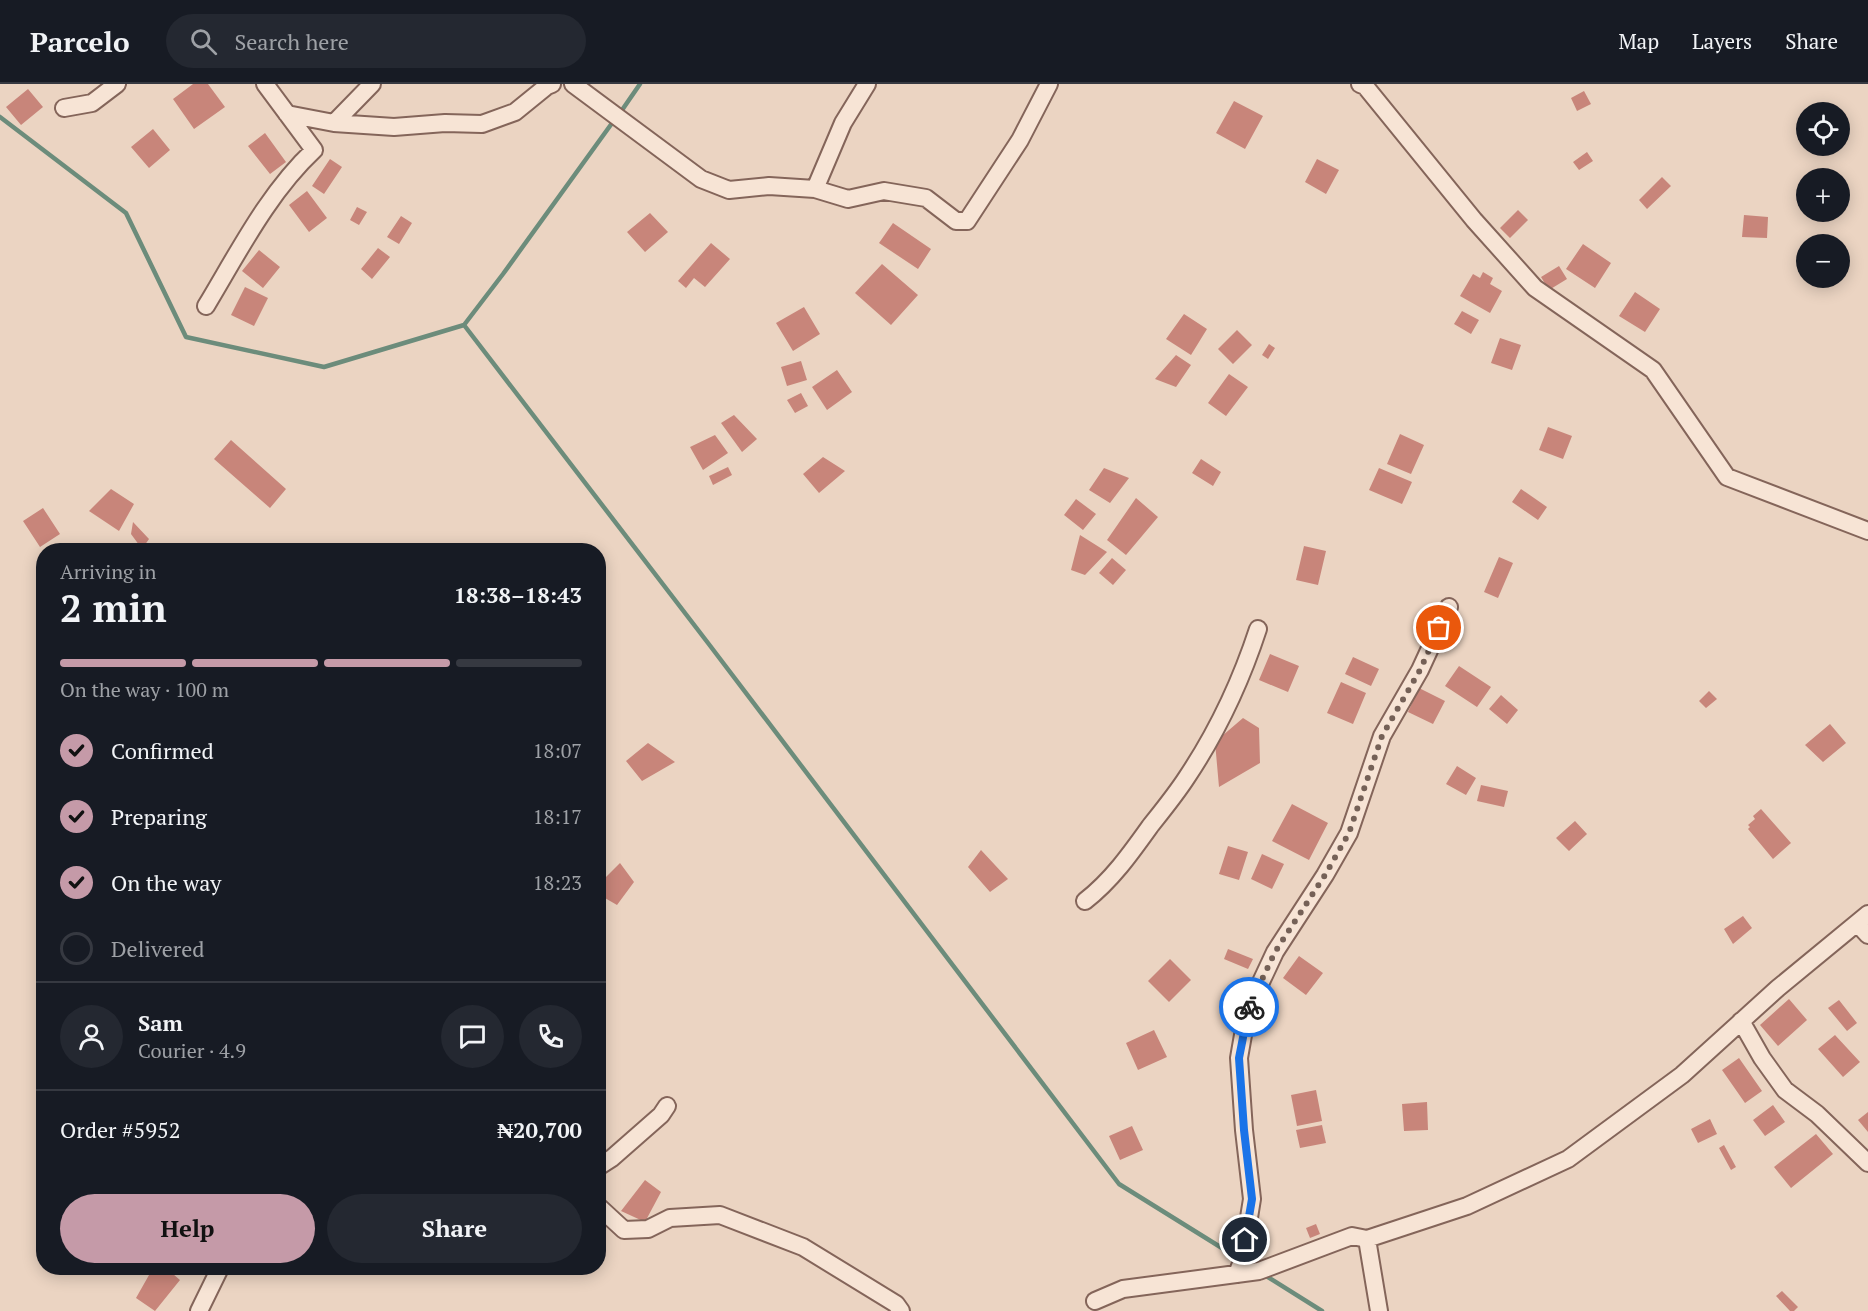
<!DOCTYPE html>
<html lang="en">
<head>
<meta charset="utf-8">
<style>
	body { margin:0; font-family:"PT Serif",serif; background:#242831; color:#f1f3f6; height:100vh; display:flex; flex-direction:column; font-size:22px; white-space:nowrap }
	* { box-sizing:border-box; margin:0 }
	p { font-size:20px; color:#9ea1a6 }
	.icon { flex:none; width:33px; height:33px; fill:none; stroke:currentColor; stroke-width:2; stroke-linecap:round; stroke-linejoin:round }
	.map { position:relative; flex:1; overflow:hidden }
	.side { position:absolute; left:36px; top:459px; width:570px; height:732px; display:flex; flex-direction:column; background:#171b24; border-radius:24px; box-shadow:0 3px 15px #0003 }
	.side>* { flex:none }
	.controls { position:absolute; left:1796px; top:18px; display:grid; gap:12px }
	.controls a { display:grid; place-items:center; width:54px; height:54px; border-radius:50%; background:#171b24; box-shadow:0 3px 15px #0003; font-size:30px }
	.pin { position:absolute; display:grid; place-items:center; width:51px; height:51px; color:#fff; margin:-26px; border:3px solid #fff; border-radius:50%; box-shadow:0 2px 6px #0007 }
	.courier { position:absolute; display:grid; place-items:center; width:60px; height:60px; margin:-30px; border:4px solid #1a73e8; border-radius:50%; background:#fff; color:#222; box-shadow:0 2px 8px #0007 }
	.summary em { font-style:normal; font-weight:600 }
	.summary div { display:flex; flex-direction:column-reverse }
	.summary { display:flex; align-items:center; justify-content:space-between; height:102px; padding:0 24px }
	h1 { font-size:39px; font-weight:600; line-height:45px }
	.bar { display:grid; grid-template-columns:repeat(4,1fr); gap:9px 6px; align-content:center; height:72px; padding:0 24px }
	.bar i { height:8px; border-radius:4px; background:#363941 }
	.bar .selected { background:#c59aa8 }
	.bar p { grid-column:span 4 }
	.line { display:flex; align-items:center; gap:15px; padding:0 24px; border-top:2px solid #363941 }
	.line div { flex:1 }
	.round { display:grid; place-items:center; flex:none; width:63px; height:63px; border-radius:32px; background:#242831 }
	ol { padding:0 24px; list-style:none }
	li { display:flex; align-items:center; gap:18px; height:66px }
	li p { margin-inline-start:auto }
	li .icon { padding:6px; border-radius:50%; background:#c59aa8; color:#111; stroke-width:4 }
	li:last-child { color:#9ea1a6 }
	li i { width:33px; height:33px; border:3px solid #363941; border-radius:50% }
	.primary-button { display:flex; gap:12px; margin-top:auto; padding:12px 24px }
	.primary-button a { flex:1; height:69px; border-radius:36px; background:#c59aa8; color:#111; font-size:24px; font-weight:600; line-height:69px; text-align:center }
	.primary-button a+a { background:#242831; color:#f1f3f6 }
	header { display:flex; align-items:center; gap:36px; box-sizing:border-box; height:84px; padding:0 30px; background:#171b24; border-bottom:2px solid #363941 }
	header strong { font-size:28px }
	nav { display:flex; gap:33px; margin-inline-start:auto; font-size:21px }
	.search { width:420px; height:54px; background:#242831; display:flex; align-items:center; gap:15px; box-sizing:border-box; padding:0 21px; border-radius:33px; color:#9ea1a6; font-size:22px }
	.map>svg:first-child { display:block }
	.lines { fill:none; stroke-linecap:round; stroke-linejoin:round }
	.stream { stroke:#6c8c7b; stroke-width:4.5 }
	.building { fill:#c8857a }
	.minor-casing { stroke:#84655a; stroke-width:20 }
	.minor { stroke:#f7e4d5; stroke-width:16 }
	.done { stroke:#756157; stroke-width:6; stroke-dasharray:0 10.8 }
	.route { stroke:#1a73e8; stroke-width:8 }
</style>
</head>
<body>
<header>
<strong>Parcelo</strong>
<div class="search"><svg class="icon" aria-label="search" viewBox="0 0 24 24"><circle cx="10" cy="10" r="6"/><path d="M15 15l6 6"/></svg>Search here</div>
<nav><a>Map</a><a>Layers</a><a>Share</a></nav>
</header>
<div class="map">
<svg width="1868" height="1227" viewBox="0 0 1868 1227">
	<rect width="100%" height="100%" fill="#ebd4c2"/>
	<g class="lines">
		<path class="stream" d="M620 29 640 0
			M0 33 126 129 186 253 324 283 464 241 708 559 1119 1100 1238 1174
			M464 241 503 190 615 35
			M1263 1190 1322 1227"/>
	</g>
	<path class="building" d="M193 0H208L225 23 194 45 173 15Z
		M28 5 43 23 21 41 6 23Z
		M1584 7 1591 20 1577 27 1571 14Z
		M1234 17 1263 32 1245 65 1216 49Z
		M153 45 170 66 149 84 131 63Z
		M265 49 286 78 270 90 248 62Z
		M1587 68 1593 77 1579 86 1573 78Z
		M330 75 342 83 324 110 312 102Z
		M1317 75 1339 86 1326 110 1305 98Z
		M1662 93 1671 102 1647 125 1639 116Z
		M307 107 327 134 309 148 289 121Z
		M357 123 367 128 359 141 350 136Z
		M1518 126 1528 136 1510 154 1500 144Z
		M650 129 668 148 645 168 627 148Z
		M1744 131 1768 133 1767 154 1742 153Z
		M401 132 412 139 399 160 387 153Z
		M893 139 931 165 918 185 879 159Z
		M711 159 730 175 705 203 694 194 686 204 678 197Z
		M1583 160 1611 179 1595 204 1566 185Z
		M378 164 390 173 372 195 361 185Z
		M259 166 280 183 263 204 242 187Z
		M882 180 918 211 891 241 855 209Z
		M1559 182 1567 195 1549 206 1541 193Z
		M1483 188 1493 194 1490 200 1502 207 1490 229 1460 212 1473 190 1480 194Z
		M245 203 268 214 254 242 231 231Z
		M1635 208 1660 225 1645 248 1619 232Z
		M804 223 820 250 793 267 776 239Z
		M1462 227 1479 236 1471 250 1454 240Z
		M1184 230 1207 245 1191 271 1166 255Z
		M1237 246 1252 261 1233 280 1218 265Z
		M1500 254 1521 261 1512 286 1491 279Z
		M1269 260 1275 264 1268 275 1262 271Z
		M1176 271 1191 281 1176 303 1155 295Z
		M801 277 807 296 787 302 781 283Z
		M837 286 852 308 827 326 812 303Z
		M1229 290 1248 303 1226 332 1208 319Z
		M801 309 808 322 795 329 787 316Z
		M734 331 757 355 742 368 721 339Z
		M1548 343 1572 352 1563 375 1539 366Z
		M1400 350 1424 361 1411 390 1387 380Z
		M715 351 728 369 703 386 690 363Z
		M231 356 286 405 270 424 214 375Z
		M823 373 845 387 819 409 803 390Z
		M1201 375 1221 388 1213 402 1192 389Z
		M728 383 732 391 713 401 709 392Z
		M1104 384 1129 394 1110 419 1089 406Z
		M1379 384 1412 398 1402 420 1369 406Z
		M111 405 134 420 119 447 89 427Z
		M1521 405 1547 423 1538 436 1512 418Z
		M1136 414 1158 433 1126 471 1107 456Z
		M1076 415 1096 430 1083 446 1064 431Z
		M43 424 60 450 40 463 23 437Z
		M133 438 149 455 142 465 131 450Z
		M1080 451 1107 468 1085 491 1071 486Z
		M1304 462 1326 467 1318 501 1296 496Z
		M1499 473 1513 479 1498 514 1484 508Z
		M1112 474 1126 486 1113 501 1099 489Z
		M1270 570 1299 582 1288 608 1259 596Z
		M1353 573 1379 585 1371 602 1345 590Z
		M1459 582 1491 603 1477 623 1445 602Z
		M1341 598 1366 609 1353 640 1327 629Z
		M1419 604 1445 617 1433 640 1408 628Z
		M1709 607 1717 615 1706 624 1699 617Z
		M1501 611 1518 626 1507 640 1489 625Z
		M1243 634 1259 644 1260 679 1219 703 1215 658Z
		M1830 640 1846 659 1823 678 1805 661Z
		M648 659 675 678 642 697 626 677Z
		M1457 682 1476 694 1466 711 1446 700Z
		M1481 701 1508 707 1504 723 1477 717Z
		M1292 720 1328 739 1309 776 1272 757Z
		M1761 725 1791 759 1773 775 1748 745 1750 743 1748 741 1755 735 1753 732Z
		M1575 737 1587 750 1569 767 1556 754Z
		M1228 762 1248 768 1239 796 1219 790Z
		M981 766 1008 795 990 808 968 783Z
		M1262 770 1284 780 1272 805 1251 795Z
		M620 779 634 798 617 821 598 810V801Z
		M1743 832 1752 844 1733 860 1724 845Z
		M1228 865 1253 875 1248 885 1224 875Z
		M1299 872 1323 889 1306 911 1283 894Z
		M1170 875 1191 896 1169 918 1148 897Z
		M1789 915 1807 936 1778 962 1760 941Z
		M1839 916 1857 939 1847 947 1828 924Z
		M1154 946 1167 973 1138 986 1126 959Z
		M1835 951 1860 978 1843 993 1818 965Z
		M1739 974 1762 1007 1745 1019 1722 986Z
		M1316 1006 1322 1037 1297 1042 1291 1011Z
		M1427 1018 1428 1046 1404 1047 1402 1020Z
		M1773 1021 1785 1038 1765 1052 1753 1036Z
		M1868 1028V1048L1858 1036Z
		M1710 1035 1717 1050 1698 1059 1691 1045Z
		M1322 1041 1326 1059 1300 1064 1296 1046Z
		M1132 1042 1143 1066 1120 1076 1109 1052Z
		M1816 1050 1833 1070 1791 1104 1774 1083Z
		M1724 1061 1736 1083 1731 1086 1719 1064Z
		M645 1096 661 1108 645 1138 621 1127Z
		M1316 1140 1320 1150 1310 1154 1306 1144Z
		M153 1184H166L180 1196 155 1227 136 1214Z
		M1782 1207 1798 1223 1794 1227H1790L1776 1212Z"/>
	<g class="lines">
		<defs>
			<path id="minor" d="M573 0 701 95 729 106 769 102 815 105 848 115 884 107 926 114 956 137H967L1020 56 1049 0
				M1360 0 1365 2 1474 136 1535 204 1653 286 1727 393 1868 447
				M64 24 92 19 117 0
				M287 30 334 39 372 0
				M334 39 394 43 445 39 482 40 515 28 547 2 552 0
				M815 105 843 39 867 0
				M206 222C238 169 268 109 314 66L265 0
				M1085 817C1112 796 1131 769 1151 741 1163 726 1176 710 1187 693 1217 648 1241 597 1258 545
				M1857 839 1868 851
				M1741 937 1762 974 1785 1006 1817 1030 1868 1079
				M598 1083 612 1074 661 1031 667 1022
				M598 1122 624 1146 648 1145 670 1134 720 1131 803 1163 896 1220 901 1227
				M1237 1190 1242 1177 1252 1115 1244 1046 1239 974 1247 928 1275 868 1325 791 1349 749 1382 652 1420 586 1449 523
				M1095 1217 1123 1205 1259 1187 1352 1152 1367 1155
				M199 1227 220 1184
				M1379 1227 1367 1155 1467 1122 1568 1075 1682 991 1778 904 1868 830"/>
		</defs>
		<use href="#minor" class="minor-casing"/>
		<use href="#minor" class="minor"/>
	</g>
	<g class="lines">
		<path class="done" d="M1249 923 1275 868 1325 791 1349 749 1382 652 1420 586 1439 544"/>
		<path class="route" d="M1245 1156 1252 1115 1244 1046 1239 974 1249 923"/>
	</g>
</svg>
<div class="controls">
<a><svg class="icon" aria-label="locate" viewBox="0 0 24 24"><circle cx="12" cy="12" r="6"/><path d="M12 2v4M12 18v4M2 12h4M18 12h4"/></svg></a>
<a>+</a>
<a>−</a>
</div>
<div class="pin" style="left:1439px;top:544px;background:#ea580c"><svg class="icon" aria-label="bag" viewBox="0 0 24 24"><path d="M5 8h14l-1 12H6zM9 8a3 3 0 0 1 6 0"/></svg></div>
<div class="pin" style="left:1245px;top:1156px;background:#1f2937"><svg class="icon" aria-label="home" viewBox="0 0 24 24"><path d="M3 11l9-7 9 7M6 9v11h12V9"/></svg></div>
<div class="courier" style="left:1249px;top:923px"><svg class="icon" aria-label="bike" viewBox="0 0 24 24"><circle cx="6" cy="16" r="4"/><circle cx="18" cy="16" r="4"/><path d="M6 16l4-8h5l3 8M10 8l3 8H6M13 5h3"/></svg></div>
<section class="side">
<div class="summary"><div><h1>2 min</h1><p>Arriving in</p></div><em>18:38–18:43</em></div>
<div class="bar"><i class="selected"></i><i class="selected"></i><i class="selected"></i><i></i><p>On the way · 100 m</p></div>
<ol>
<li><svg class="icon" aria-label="check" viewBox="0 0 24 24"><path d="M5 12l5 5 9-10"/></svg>Confirmed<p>18:07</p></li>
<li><svg class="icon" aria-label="check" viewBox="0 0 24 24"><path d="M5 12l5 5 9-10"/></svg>Preparing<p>18:17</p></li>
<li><svg class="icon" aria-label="check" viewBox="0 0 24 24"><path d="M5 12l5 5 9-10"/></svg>On the way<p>18:23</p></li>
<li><i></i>Delivered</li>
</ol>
<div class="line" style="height:108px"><a class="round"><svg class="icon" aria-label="person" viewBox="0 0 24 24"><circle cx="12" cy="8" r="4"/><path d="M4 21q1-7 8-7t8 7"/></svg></a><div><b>Sam</b><p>Courier · 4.9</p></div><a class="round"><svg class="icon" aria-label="chat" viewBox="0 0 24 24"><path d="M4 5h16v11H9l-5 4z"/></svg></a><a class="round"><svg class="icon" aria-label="phone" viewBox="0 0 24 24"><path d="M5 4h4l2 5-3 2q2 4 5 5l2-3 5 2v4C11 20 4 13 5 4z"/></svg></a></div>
<div class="line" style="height:78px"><div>Order #5952</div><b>₦20,700</b></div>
<div class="primary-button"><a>Help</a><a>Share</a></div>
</section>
</div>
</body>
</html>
